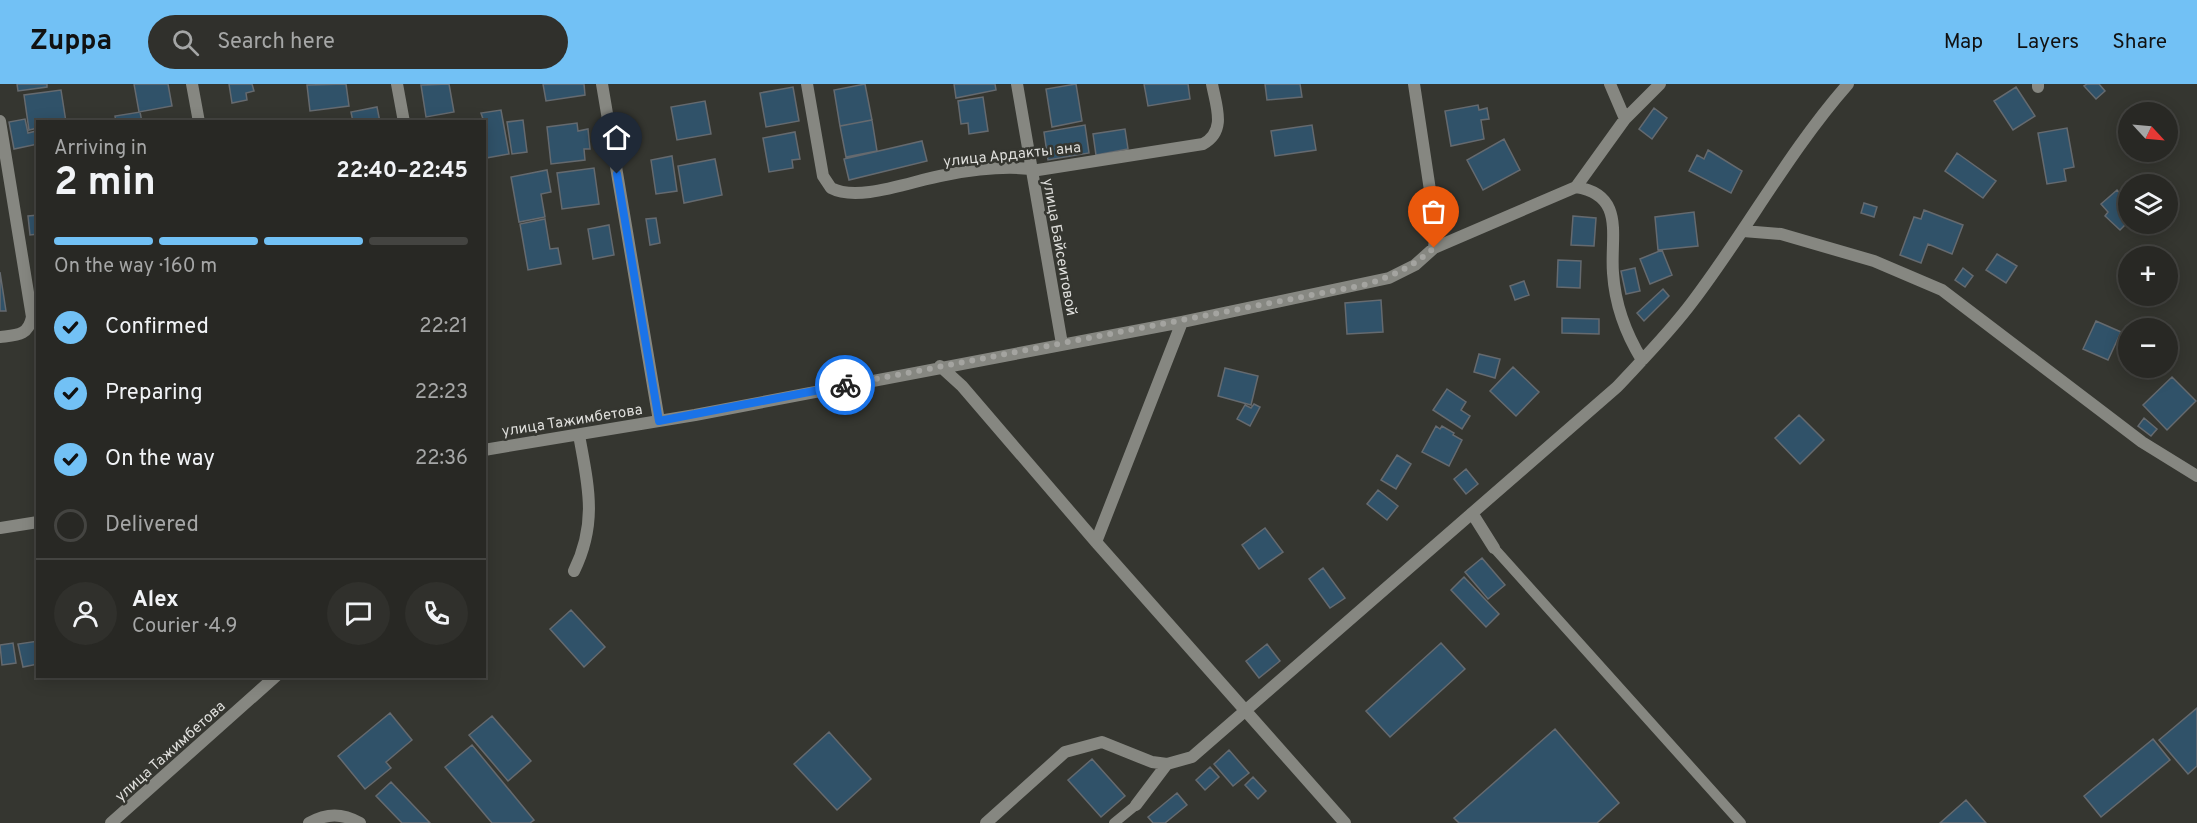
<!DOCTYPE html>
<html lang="en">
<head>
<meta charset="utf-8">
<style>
	body { margin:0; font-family:Overpass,sans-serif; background:#30302c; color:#f1f3f6; height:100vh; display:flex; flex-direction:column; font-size:22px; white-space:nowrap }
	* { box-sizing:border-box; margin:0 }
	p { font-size:20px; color:#a5a6a6 }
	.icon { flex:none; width:33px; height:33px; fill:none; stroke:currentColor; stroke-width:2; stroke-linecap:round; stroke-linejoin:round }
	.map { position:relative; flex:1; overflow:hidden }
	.drawer { position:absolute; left:36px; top:36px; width:450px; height:558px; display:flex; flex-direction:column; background:#282824; border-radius:0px; box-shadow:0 3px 15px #0003,0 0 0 2px #444441 }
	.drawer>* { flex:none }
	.needle { width:39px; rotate:116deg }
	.tools { position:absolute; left:2118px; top:18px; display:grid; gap:12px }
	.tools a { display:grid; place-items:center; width:60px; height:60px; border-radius:50%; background:#282824; box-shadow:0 3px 15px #0003,0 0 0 2px #444441; font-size:30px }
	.pin { position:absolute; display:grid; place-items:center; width:51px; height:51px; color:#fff; margin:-62px -26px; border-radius:50% 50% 50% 0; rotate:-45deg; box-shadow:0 0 6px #0007 }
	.pin .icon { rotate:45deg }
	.courier { position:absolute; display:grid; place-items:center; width:60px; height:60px; margin:-30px; border:4px solid #1a73e8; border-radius:50%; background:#fff; color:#222; box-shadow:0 2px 8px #0007 }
	.headline em { font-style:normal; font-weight:700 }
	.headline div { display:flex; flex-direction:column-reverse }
	.headline { display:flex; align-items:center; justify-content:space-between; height:102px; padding:0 18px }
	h1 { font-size:39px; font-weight:700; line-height:45px }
	.bar { display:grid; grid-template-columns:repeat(4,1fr); gap:9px 6px; align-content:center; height:72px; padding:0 18px }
	.bar i { height:8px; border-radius:4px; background:#444441 }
	.bar .selected { background:#72c1f5 }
	.bar p { grid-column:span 4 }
	.line { display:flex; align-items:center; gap:15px; padding:0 18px; border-top:2px solid #444441 }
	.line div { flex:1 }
	.round { display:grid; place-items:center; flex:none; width:63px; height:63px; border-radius:32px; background:#30302c }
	ol { padding:0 18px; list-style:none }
	li { display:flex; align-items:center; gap:18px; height:66px }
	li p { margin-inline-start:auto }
	li .icon { padding:6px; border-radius:50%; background:#72c1f5; color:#111; stroke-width:4 }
	li:last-child { color:#a5a6a6 }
	li i { width:33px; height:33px; border:3px solid #444441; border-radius:50% }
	header { display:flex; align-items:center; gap:36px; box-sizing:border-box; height:84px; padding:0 30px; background:#72c1f5; color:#111 }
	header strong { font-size:28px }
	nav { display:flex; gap:33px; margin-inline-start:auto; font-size:21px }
	.search { width:420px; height:54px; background:#30302c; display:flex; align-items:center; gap:15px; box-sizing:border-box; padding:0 21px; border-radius:33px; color:#a5a6a6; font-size:22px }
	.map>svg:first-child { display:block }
	.building { fill:#305269; stroke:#656a6f; stroke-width:1.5 }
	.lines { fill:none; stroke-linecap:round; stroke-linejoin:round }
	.service { stroke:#868781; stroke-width:10 }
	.minor { stroke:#868781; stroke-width:12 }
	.done { stroke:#a4a4a0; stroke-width:6; stroke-dasharray:0 10.8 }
	.route { stroke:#1a73e8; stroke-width:8 }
	.labels { text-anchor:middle; stroke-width:5; stroke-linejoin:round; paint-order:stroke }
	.street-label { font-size:15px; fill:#dfdfdc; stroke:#353630 }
</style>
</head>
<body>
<header>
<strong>Zuppa</strong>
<div class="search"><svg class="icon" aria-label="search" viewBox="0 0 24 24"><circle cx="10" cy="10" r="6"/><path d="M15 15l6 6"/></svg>Search here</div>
<nav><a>Map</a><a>Layers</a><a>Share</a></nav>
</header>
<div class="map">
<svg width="2197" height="739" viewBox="0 0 2197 739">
	<rect width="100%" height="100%" fill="#353630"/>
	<path class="building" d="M17 0H47V3L18 7Z
		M134 0H168L172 22 139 28Z
		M229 0H252L254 7 246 9 247 16 232 19Z
		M346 0 349 22 310 27 307 1Z
		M449 0 454 28 426 33 421 1Z
		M543 0H584L585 11 546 17Z
		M865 0 872 36 840 42 834 6Z
		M954 0H995L996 6 956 14Z
		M1076 0 1082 37 1052 43 1046 5Z
		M1144 0H1188L1190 15 1148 22Z
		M1265 0H1300L1302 13 1267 16Z
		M2087 0H2099L2105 7 2096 15 2084 2Z
		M793 3 799 37 766 43 760 9Z
		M2016 3 2035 32 2013 46 1994 17Z
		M61 6 66 38H38V44L29 46 24 11Z
		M983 13 988 47 969 50 968 39 961 40 958 17Z
		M705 17 711 50 677 56 671 23Z
		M1478 21 1479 26 1487 24 1489 35 1481 36 1484 55 1451 62 1445 27Z
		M377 23 380 38H353L351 28Z
		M1654 24 1667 34 1652 55 1639 45Z
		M501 26 509 70 486 74 484 38 481 29Z
		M140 28 142 38H116L115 32Z
		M25 35 28 49 36 47 38 60 14 65 9 38Z
		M523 36 527 68 512 70 507 38Z
		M872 36 877 67 846 73 840 42Z
		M577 39 578 47 588 45 590 65H584L585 76 551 80 547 43Z
		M1085 41 1089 69 1048 76 1044 48Z
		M1312 41 1316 66 1275 72 1271 47Z
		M2067 44 2074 83 2064 85 2066 97 2047 100 2038 49Z
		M1125 45 1128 65 1096 71 1093 50Z
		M795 48 800 75 792 76 793 84 769 88 763 54Z
		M1504 55 1520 86 1483 106 1467 76Z
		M922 57 927 77 849 96 844 75Z
		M1708 66 1742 87 1731 109 1689 87 1697 71 1704 75Z
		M1957 69 1996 97 1983 114 1945 87Z
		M672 72 677 107 656 110 651 76Z
		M715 75 722 111 684 119 678 82Z
		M594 84 599 120 562 125 557 89Z
		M547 86 551 108 541 110 545 133 519 138 511 93Z
		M2117 106 2128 119V138L2120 146 2105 132 2108 128 2101 120Z
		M1864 119 1877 123 1874 133 1861 129Z
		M1924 126 1963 141 1952 170 1928 160 1921 179 1900 171 1914 133 1921 135Z
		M1694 128 1698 162 1658 166 1655 133Z
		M38 131V150L30 151 28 132Z
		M1573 132 1596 134 1594 162 1571 161Z
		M656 134 660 159 650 161 646 135Z
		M545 135 550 165 558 164 561 180 528 186 520 140Z
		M609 141 614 171 593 175 588 145Z
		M1662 166 1672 191 1650 200 1640 175Z
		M1997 170 2017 182 2006 199 1986 186Z
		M1558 176 1581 177 1580 204 1557 203Z
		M1635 184 1640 207 1626 210 1621 187Z
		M1963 184 1973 192 1965 203 1955 196Z
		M0 188 6 227H0Z
		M1524 197 1529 211 1515 216 1510 202Z
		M1663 205 1669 212 1644 237 1637 229Z
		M1381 216 1383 248 1347 250 1345 219Z
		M1562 234 1599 235V250L1562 249Z
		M2096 237 2121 248 2108 276 2083 265Z
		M1479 270 1500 275 1495 294 1474 288Z
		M1513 283 1539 308 1516 332 1490 307Z
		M1225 284 1258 292 1251 321 1218 312Z
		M2172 293 2196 317 2167 346 2143 321Z
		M1447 305 1466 318 1461 326 1470 332 1462 345 1433 326Z
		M1254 320 1260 323 1250 342 1237 335 1245 321 1251 324Z
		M1799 331 1824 356 1800 380 1775 354Z
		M2144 334 2157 345 2151 352 2138 342Z
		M1436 342 1440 345 1442 342 1454 349 1453 351 1462 356 1449 382 1422 368Z
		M1397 371 1411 380 1396 405 1381 396Z
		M1466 385 1478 400 1466 410 1454 395Z
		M1378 406 1398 422 1387 436 1367 420Z
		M1265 444 1283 468 1259 485 1242 461Z
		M1482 474 1505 501 1488 515 1465 488Z
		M1323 484 1345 514 1330 524 1309 495Z
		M1464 493 1499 530 1486 543 1451 506Z
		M571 526 605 563 584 583 550 545Z
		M38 557V580L23 583 18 560Z
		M13 559 16 579 2 581 0 561Z
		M1441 559 1465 585 1390 653 1366 627Z
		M1267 560 1280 577 1259 594 1246 577Z
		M2197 624V682L2188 690 2159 656Z
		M390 629 412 656 386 678 391 684 365 705 338 672Z
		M492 632 531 677 508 697 469 651Z
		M1555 645 1619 719 1597 739H1459L1454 734Z
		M829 648 871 695 837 726 794 680Z
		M2153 655 2170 676 2101 733 2084 712Z
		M472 661 534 736 530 739H492L445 683Z
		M1229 666 1249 689 1233 702 1214 680Z
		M1092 675 1125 712 1101 733 1068 696Z
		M1210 683 1219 693 1205 706 1196 696Z
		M1253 693 1266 707 1258 715 1245 701Z
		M391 698 430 739H402L376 712Z
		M1177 709 1187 721 1165 739H1153L1148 733Z
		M1966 716 1986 739H1940Z"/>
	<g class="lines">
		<path class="service" d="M1494 464 1741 739
			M1114 739 1136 721"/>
		<path class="minor" d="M192 0 199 38
			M397 0 404 38
			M602 0 659 337
			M807 0 823 92 831 104C859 119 914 96 945 91 976 85 1008 81 1038 86L1203 60C1227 47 1216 22 1212 0
			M1017 0 1062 260
			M1414 0 1436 146 1434 164
			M1610 0 1625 35
			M2038 3V0
			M0 37 32 233C28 252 17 251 0 253
			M1576 103C1626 111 1610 153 1613 189 1615 220 1626 250 1642 276
			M1743 147 1781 150 1874 177 1942 206 2142 358 2197 392
			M940 282 962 302 1096 458 1345 739
			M484 366 695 331 1182 238 1389 194 1415 181 1434 164 1576 103 1625 35 1660 0
			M1472 429 1494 464
			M0 444 38 438
			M1096 458 1182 238
			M574 487C598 438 588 401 579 351
			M1136 721 1167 680
			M111 739 276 592
			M309 739C327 729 342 729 360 739
			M986 739 1065 668 1102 658 1152 678 1167 680 1192 673 1617 303C1643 275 1670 248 1693 217 1747 146 1789 67 1848 0"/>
	</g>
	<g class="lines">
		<path class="done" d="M845 301 1364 201C1391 193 1412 183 1434 164"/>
		<path class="route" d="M617 90 659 337 845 301"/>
	</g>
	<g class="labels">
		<g class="street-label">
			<text transform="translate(1012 70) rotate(-6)" y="5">улица Ардакты ана</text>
			<text transform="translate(1060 163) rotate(80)" y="5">улица Байсеитовой</text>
			<text transform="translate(572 336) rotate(-9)" y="5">улица Тажимбетова</text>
			<text transform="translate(170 667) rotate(-42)" y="5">улица Тажимбетова</text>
		</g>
	</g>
</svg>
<div class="tools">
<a><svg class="needle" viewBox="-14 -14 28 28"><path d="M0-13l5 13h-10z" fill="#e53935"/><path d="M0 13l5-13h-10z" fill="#a5a6a6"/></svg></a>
<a><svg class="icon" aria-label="layers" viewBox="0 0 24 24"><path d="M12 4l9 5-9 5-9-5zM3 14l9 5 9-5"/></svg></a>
<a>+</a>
<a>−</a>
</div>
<div class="pin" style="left:1434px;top:164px;background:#ea580c"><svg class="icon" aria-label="bag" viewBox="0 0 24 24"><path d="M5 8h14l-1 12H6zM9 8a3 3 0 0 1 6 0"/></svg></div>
<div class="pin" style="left:617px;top:90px;background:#1f2937"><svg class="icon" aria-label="home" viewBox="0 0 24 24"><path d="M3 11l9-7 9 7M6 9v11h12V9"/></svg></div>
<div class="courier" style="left:845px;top:301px"><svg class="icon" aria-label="bike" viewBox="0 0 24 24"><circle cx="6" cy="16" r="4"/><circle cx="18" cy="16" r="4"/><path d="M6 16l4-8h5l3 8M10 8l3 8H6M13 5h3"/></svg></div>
<section class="drawer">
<div class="headline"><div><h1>2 min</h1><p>Arriving in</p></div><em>22:40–22:45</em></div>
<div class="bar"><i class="selected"></i><i class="selected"></i><i class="selected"></i><i></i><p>On the way · 160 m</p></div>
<ol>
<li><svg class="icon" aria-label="check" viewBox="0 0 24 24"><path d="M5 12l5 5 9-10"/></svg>Confirmed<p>22:21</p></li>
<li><svg class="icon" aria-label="check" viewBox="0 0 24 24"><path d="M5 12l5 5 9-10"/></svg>Preparing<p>22:23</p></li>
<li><svg class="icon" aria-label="check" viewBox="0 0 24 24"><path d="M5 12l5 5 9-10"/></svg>On the way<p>22:36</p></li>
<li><i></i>Delivered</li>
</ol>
<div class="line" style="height:108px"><a class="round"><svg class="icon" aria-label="person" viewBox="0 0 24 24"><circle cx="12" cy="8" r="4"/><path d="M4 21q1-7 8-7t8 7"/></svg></a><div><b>Alex</b><p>Courier · 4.9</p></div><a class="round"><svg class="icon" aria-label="chat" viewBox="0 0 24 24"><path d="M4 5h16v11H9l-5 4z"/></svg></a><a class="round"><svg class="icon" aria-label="phone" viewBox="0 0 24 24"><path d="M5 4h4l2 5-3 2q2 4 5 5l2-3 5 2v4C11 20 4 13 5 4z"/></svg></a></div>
</section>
</div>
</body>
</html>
